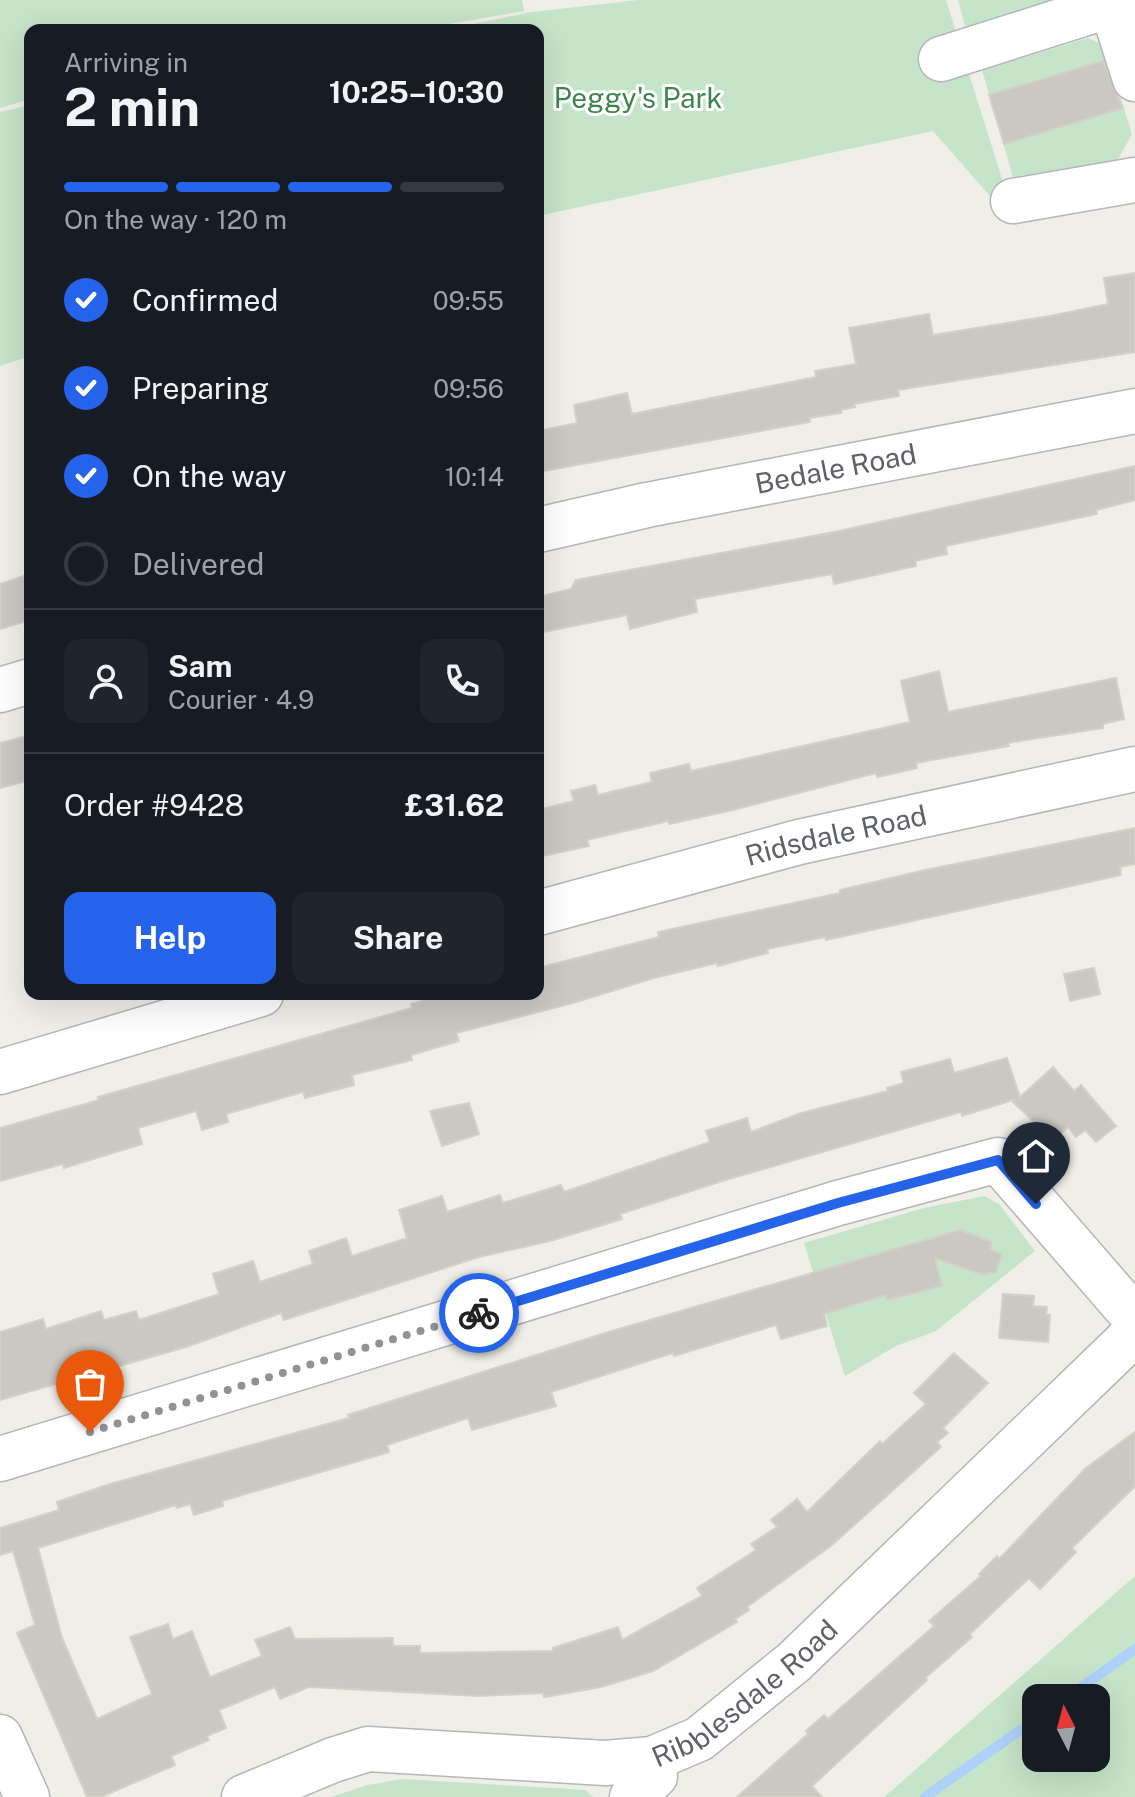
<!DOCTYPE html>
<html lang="en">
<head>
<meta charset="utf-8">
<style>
	body { margin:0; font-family:"Public Sans",sans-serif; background:#20242c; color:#f1f3f6; height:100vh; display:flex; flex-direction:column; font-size:30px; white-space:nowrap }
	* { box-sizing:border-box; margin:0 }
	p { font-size:26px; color:#9ea1a6 }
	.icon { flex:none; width:44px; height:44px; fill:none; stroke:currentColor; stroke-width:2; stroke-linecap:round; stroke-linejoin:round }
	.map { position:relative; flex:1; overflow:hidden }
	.drawer { position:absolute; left:24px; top:24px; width:520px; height:976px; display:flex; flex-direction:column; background:#171b24; border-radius:16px; box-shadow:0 8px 32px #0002 }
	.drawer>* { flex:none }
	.needle { width:52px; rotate:354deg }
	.tools { position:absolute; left:1022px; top:1684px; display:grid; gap:16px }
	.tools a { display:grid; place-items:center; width:88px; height:88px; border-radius:16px; background:#171b24; box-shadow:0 8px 32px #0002; font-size:40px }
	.pin { position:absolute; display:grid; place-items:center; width:68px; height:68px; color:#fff; margin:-82px -34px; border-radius:50% 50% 50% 0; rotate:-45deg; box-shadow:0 0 8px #0007 }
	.pin .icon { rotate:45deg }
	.courier { position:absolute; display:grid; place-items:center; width:80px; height:80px; margin:-40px; border:6px solid #2563eb; border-radius:50%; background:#fff; color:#222; box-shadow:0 2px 10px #0007 }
	.overview em { font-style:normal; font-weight:700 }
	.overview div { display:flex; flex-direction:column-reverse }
	.overview { display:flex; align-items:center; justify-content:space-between; height:136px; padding:0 40px }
	h1 { font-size:52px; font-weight:700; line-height:60px }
	.bar { display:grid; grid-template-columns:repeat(4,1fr); gap:12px 8px; align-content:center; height:96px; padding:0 40px }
	.bar i { height:10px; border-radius:6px; background:#363941 }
	.bar .selected { background:#2563eb }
	.bar p { grid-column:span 4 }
	.line { display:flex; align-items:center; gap:20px; padding:0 40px; border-top:2px solid #363941 }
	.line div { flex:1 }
	.round { display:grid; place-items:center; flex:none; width:84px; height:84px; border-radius:16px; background:#20242c }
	ol { padding:0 40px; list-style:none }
	li { display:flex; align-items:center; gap:24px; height:88px }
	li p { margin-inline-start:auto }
	li .icon { padding:8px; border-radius:50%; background:#2563eb; color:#fff; stroke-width:4 }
	li:last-child { color:#9ea1a6 }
	li i { width:44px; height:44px; border:4px solid #363941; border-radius:50% }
	.action { display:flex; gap:16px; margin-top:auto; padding:16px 40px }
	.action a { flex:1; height:92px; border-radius:16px; background:#2563eb; color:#fff; font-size:32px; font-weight:700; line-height:92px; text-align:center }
	.action a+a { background:#20242c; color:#f1f3f6 }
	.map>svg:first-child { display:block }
	.green { fill:#c6e4c9; fill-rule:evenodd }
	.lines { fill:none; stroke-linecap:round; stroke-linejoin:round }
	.stream { stroke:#afd0f8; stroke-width:10 }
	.building { fill:#cbc8c4; stroke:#d3d1c6; stroke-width:2 }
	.minor-casing { stroke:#b4b6ba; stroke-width:47 }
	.minor { stroke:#fff; stroke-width:44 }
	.done { stroke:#919293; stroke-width:8; stroke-dasharray:0 14.4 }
	.route { stroke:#2563eb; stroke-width:10 }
	.labels { text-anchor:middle; stroke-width:6; stroke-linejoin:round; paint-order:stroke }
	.park-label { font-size:28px; fill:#3e8549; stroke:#fff }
	.street-label { font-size:28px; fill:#5e6166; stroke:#fff }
</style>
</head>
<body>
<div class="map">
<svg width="1135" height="1797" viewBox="0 0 1135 1797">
	<rect width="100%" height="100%" fill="#efeee7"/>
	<path class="green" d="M0 0H522L524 11 413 30H30V99L0 108Z
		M638 0H946L1017 227 933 131 538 216V30H443L532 12Z
		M958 0H1052L966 29Z
		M1088 38 1104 45 1132 134 1117 161 1013 177 982 70Z
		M30 105V356L0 366V112Z
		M984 1196 999 1204 1035 1251 936 1331 896 1346 845 1376 804 1243 924 1208Z
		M1135 1576V1797H884L898 1785ZM1096 1698V1758H1036V1698Z
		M403 1779 585 1790 594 1797H332L367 1785Z"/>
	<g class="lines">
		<path class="stream" d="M1066 1698 1135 1649
			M925 1797 1036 1719"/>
	</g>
	<path class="building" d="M1103 61 1123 108 1004 144 989 95Z
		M1135 273V352L898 390 899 396 854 404 855 407 841 410V413L809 418 810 422 538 472V431L577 423 574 405 627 393 632 414 816 377 815 371 856 364 849 328 929 314 933 335 1050 316 1108 304 1104 278Z
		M1135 466V500L1096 510 1097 514 946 546 947 554 915 561 916 566 834 584 832 574 695 599 697 612 630 629 627 615 538 633V597L571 589 576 580 834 532Z
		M30 574V620L0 629V584Z
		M939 671 948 712 1116 678 1124 719 1103 724V728L1020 741 1008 743 1009 746 916 763 917 768 896 773 877 777 876 773 733 810 669 824 668 821 587 840 589 846 538 857V810L574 801 571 791 595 785 598 795 652 782 650 773 689 764 691 771 910 722 901 681Z
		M30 735V780L0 788V743Z
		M1135 828V864L1120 867 1121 875 826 940 825 937 767 949 768 953 718 966 717 963 654 978 573 1003 456 1033 459 1041 411 1055 412 1060 352 1075 354 1085 305 1098 303 1092 226 1114 228 1122 202 1130 196 1111 138 1128 142 1144 64 1168 63 1164 0 1181V1128L99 1100 98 1097 412 1008 411 1004 446 994H538V968L659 937 658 932 840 893V890L925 870Z
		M1094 968 1100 994 1070 1001 1064 974Z
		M1007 1058 1020 1097 1053 1067 1074 1091 1081 1085 1116 1126 1096 1142 1085 1130 1076 1137 1068 1127 1053 1140 1013 1102 1016 1099 962 1116 961 1112 722 1181 620 1214 622 1219 550 1241 479 1257 284 1320 281 1313 186 1347 0 1400V1332L43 1319 46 1329 101 1311 104 1320 136 1311 139 1320 219 1294 213 1274 253 1261 260 1282 313 1264 309 1251 346 1238 352 1256 407 1238 399 1210 442 1196 447 1212 500 1195 503 1203 561 1185 564 1192 710 1142 706 1131 747 1118 751 1132 801 1113 888 1091 887 1088 904 1083 901 1072 950 1059 954 1073Z
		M469 1103 479 1134 442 1146 430 1111Z
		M960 1230 992 1242 990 1249 1002 1254 996 1272 983 1275 935 1258 942 1286 887 1300 886 1295 824 1314 827 1326 781 1339 776 1325 674 1356 673 1353 551 1392 556 1406 472 1430 468 1418 387 1445 389 1452 222 1501 223 1506 194 1515 190 1504 177 1508 176 1505 38 1548 62 1638 97 1719 152 1694 130 1637 168 1624 173 1639 192 1631 210 1677 262 1656 255 1640 290 1627 295 1639 393 1638V1646H420V1653L553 1651V1648L618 1627 622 1640 702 1596 697 1588 756 1550 751 1544 777 1527 771 1520 797 1499 807 1512 880 1441 882 1444 926 1404 914 1393 954 1353 988 1383 943 1428 948 1433 937 1442 941 1447 832 1545 747 1607 749 1610 735 1619 737 1622 653 1671 601 1687 544 1697 543 1693 479 1696 309 1687 280 1699 275 1687 219 1710 226 1728 207 1736 209 1740 171 1756 175 1765 101 1797H87L17 1633 35 1625 13 1551 0 1555V1528L59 1510 57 1502 110 1484 349 1418 348 1415 605 1333Z
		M1003 1294 1034 1296 1033 1306 1047 1307 1046 1315H1050L1048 1342 999 1338Z
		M1135 1432V1486L1072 1548 1076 1552 1040 1589 1029 1578 970 1634 972 1637 925 1678 927 1680 812 1786 822 1797H737L808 1734 806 1731 824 1715 828 1719 934 1626 929 1621 981 1576 979 1574 997 1556 999 1559 1086 1468Z"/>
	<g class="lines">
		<defs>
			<g id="minor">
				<path d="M1112 7 1135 79"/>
				<path d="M941 59 1127 0"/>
				<path d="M1013 201 1135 180"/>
				<path id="s1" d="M538 530 647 505 1135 411"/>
				<path d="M0 690 30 681"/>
				<path id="s2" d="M538 913 799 842 1135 769"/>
				<path d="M0 1072 261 994"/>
				<path d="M0 1459 838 1203 998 1160 1135 1318"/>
				<path d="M0 1737 27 1797"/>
				<path id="s3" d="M244 1797 333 1760 368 1749 605 1763 652 1759 699 1739 794 1662 1135 1333"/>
				<path d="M632 1797 655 1776 652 1759"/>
			</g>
		</defs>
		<use href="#minor" class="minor-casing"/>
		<use href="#minor" class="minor"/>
	</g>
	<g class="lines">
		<path class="done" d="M90 1432 479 1313"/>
		<path class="route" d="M479 1313 838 1203 998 1160 1036 1204"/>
	</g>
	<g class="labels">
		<g class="park-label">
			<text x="638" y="108">Peggy's Park</text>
		</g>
		<g class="street-label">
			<text dy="10" stroke="none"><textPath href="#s1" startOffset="304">Bedale Road</textPath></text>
			<text dy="10" stroke="none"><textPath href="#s2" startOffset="308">Ridsdale Road</textPath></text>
			<text dy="10" stroke="none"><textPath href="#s3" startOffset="532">Ribblesdale Road</textPath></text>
		</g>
	</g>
</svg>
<div class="tools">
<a><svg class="needle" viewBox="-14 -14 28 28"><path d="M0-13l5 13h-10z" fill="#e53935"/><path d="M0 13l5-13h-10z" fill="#9ea1a6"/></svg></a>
</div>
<div class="pin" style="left:90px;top:1432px;background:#ea580c"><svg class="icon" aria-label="bag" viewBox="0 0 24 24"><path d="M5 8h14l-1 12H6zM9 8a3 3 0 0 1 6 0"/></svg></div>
<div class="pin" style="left:1036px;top:1204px;background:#1f2937"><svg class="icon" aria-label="home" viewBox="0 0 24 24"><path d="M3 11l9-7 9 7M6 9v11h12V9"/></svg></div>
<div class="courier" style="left:479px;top:1313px"><svg class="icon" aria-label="bike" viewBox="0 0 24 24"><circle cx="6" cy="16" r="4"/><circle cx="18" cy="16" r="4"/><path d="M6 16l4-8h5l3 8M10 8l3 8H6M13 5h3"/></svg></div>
<section class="drawer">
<div class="overview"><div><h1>2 min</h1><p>Arriving in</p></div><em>10:25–10:30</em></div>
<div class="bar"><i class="selected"></i><i class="selected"></i><i class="selected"></i><i></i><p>On the way · 120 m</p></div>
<ol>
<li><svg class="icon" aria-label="check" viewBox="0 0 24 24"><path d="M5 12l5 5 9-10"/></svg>Confirmed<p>09:55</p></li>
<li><svg class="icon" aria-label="check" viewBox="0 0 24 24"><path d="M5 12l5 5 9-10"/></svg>Preparing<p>09:56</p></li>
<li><svg class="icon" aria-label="check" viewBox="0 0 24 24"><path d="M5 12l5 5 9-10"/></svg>On the way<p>10:14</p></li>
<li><i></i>Delivered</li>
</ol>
<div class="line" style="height:144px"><a class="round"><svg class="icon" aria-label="person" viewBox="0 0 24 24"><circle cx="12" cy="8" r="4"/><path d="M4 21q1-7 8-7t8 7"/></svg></a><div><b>Sam</b><p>Courier · 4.9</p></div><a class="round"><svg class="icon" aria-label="phone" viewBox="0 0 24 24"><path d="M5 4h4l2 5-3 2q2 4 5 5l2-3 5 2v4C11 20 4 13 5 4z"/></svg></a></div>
<div class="line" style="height:104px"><div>Order #9428</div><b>£31.62</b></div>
<div class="action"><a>Help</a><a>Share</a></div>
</section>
</div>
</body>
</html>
